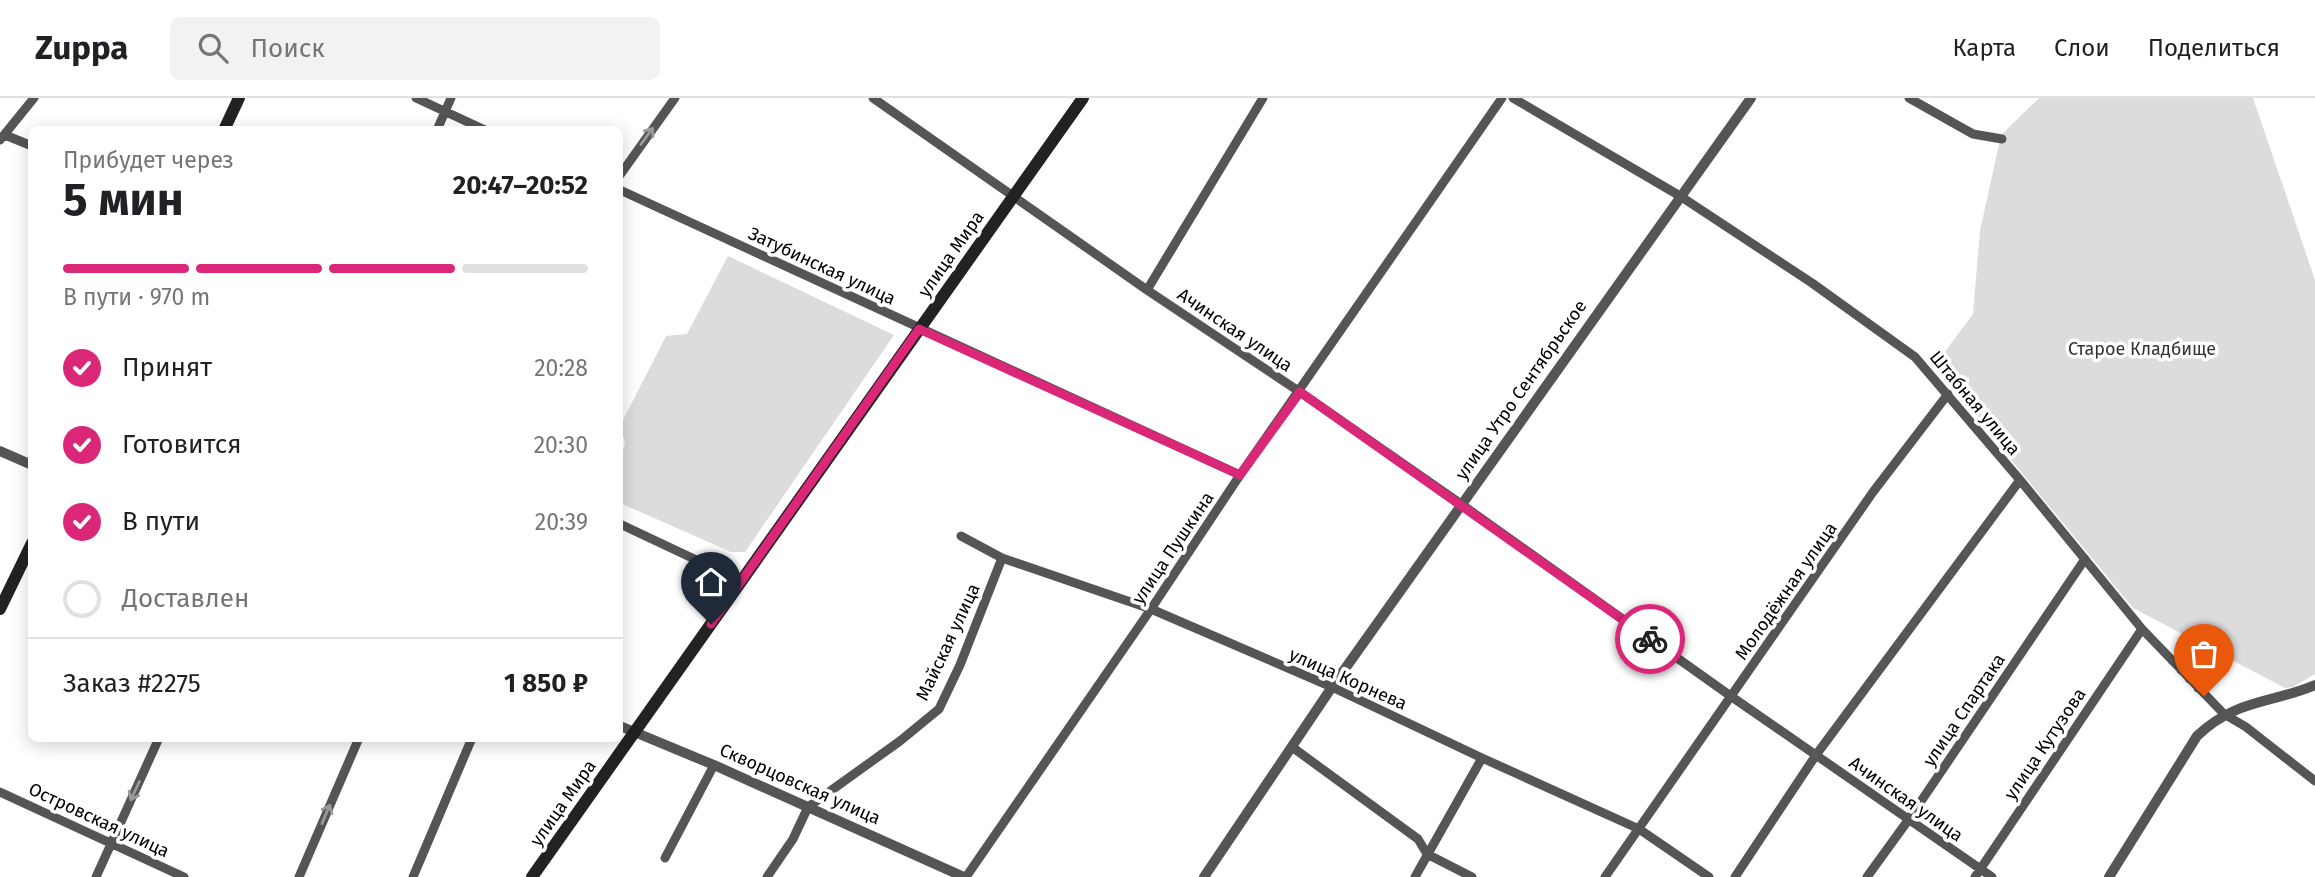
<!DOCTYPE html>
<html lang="ru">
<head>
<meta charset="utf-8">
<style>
	body { margin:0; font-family:"Fira Sans",sans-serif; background:#f2f2f2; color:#202124; height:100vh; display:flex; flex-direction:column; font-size:26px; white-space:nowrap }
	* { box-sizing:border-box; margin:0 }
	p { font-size:23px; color:#757577 }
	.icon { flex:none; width:38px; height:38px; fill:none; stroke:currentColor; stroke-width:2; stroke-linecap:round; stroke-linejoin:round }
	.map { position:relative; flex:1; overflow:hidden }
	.side { position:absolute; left:28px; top:28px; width:595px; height:616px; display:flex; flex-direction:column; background:#fff; border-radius:10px; box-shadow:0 4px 18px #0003 }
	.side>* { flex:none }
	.pin { position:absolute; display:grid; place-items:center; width:60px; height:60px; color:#fff; margin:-72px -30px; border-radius:50% 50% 50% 0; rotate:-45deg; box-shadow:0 0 7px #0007 }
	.pin .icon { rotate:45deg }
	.courier { position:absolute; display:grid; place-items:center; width:70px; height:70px; margin:-35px; border:5px solid #db2777; border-radius:50%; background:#fff; color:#222; box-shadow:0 2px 9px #0007 }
	.head em { font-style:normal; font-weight:700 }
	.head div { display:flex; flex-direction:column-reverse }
	.head { display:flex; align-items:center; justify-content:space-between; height:119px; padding:0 35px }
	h1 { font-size:46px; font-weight:700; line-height:52px }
	.bar { display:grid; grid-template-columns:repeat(4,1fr); gap:10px 7px; align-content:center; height:84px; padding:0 35px }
	.bar i { height:9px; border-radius:5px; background:#e0e0e0 }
	.bar .current { background:#db2777 }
	.bar p { grid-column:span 4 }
	.line { display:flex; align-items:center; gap:18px; padding:0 35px; border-top:2px solid #e0e0e0 }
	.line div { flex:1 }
	ol { padding:0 35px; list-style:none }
	li { display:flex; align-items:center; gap:21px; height:77px }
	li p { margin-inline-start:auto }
	li .icon { padding:7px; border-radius:50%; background:#db2777; color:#fff; stroke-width:4 }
	li:last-child { color:#757577 }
	li i { width:38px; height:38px; border:4px solid #e0e0e0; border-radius:50% }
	header { display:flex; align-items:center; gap:42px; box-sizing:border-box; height:98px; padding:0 35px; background:#fff; border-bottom:2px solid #e0e0e0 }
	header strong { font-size:33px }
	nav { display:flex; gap:38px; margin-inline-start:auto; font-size:24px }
	.search { width:490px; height:63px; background:#f2f2f2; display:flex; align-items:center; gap:18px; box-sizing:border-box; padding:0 24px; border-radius:10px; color:#757577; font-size:26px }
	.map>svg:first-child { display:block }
	.green { fill:#dcdcdc }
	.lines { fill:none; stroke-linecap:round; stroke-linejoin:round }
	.minor { stroke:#555; stroke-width:9 }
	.tertiary { stroke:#555; stroke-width:10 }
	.secondary { stroke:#222; stroke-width:12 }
	.oneway { stroke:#999 }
	.done { stroke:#595959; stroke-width:7; stroke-dasharray:0 12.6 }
	.route { stroke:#db2777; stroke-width:9 }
	.labels { text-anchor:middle; stroke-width:7; stroke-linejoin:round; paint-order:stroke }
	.street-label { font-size:18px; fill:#000; stroke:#fff }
	.park-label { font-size:18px; fill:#333; stroke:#fff }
</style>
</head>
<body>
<header>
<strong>Zuppa</strong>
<div class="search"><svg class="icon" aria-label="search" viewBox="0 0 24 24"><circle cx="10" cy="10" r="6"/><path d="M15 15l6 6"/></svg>Поиск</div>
<nav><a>Карта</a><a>Слои</a><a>Поделиться</a></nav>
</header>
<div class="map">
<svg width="2315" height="779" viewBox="0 0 2315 779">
	<rect width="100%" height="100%" fill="#fff"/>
	<path class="green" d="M2039 0H2253L2315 182V576L2293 589 2285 590 2133 510 2002 351 1938 263 1973 216 1980 133 2001 37Z
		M728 158 894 237 745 454H731L620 405V362L625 345 620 328 666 238 687 236Z"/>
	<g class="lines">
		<path class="minor" d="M416 0 485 32
			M873 0 1147 192 1300 294 1461 406 1732 599 1992 779
			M1513 0 1680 98 1812 185 1915 259 2020 382 2142 531 2224 616 2246 629 2315 683
			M1909 0 1973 36 2002 41
			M437 32 451 0
			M5 37 32 48
			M0 42 34 0
			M620 77 675 0
			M620 92 1240 377
			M1147 192 1263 0
			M620 426 741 483
			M961 438 1002 460 1151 511 1332 589 1482 660 1639 731 1709 779
			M1292 649 1418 741 1427 756 1472 779
			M0 694 184 779
			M665 760 714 667
			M96 779 159 640
			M299 779 359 640
			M413 779 472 640
			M767 779 793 741 808 709 900 643 939 611 960 567 1002 460
			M966 779 1151 511 1240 377 1502 0
			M1415 779 1482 660
			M1605 779 1873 394 1948 296
			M1735 779 1816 657 2020 382
			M1867 779 1909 721 2085 461
			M1975 779 2142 531"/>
		<path class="tertiary" d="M0 353 32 367
			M620 628 714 667 964 779
			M1204 779 1332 589 1751 0
			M2109 779 2197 638C2236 601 2270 606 2315 587"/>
		<path class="secondary" d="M224 32 239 0
			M0 511 32 445
			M532 779 1083 0"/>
	</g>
	<defs><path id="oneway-shaft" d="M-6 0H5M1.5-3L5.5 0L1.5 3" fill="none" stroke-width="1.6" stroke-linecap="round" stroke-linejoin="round" transform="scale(1.75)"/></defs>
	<g class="oneway">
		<use href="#oneway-shaft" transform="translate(647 38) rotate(-54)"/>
		<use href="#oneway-shaft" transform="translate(135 693) rotate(115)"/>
		<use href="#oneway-shaft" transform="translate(326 716) rotate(-67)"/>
	</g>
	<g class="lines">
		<path class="done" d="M1650 541 1816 657 2020 382 2142 531 2204 598"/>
		<path class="route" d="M711 526 919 231 1240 377 1300 294 1650 541"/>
	</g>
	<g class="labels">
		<g class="street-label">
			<text transform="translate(951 156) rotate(-55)" y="6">улица Мира</text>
			<text transform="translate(822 168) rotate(25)" y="6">Затубинская улица</text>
			<text transform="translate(1235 232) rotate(34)" y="6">Ачинская улица</text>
			<text transform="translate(1521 292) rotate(-55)" y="6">улица Утро Сентябрьское</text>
			<text transform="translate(1975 305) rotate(50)" y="6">Штабная улица</text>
			<text transform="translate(1173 450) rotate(-56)" y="6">улица Пушкина</text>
			<text transform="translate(1786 493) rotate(-55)" y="6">Молодёжная улица</text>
			<text transform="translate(948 544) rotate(-65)" y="6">Майская улица</text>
			<text transform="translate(1348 581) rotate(24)" y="6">улица Корнева</text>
			<text transform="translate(1964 612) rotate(-56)" y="6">улица Спартака</text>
			<text transform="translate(2045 646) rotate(-56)" y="6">улица Кутузова</text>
			<text transform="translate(800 686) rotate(24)" y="6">Скворцовская улица</text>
			<text transform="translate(1906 701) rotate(35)" y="6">Ачинская улица</text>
			<text transform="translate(563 705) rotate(-55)" y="6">улица Мира</text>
			<text transform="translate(99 722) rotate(25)" y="6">Островская улица</text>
		</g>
		<g class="park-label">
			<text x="2142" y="257">Старое Кладбище</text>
		</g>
	</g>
</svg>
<div class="pin" style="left:2204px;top:598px;background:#ea580c"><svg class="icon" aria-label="bag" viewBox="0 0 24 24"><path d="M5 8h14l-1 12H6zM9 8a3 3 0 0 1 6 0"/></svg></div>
<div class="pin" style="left:711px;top:526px;background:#1f2937"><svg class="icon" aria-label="home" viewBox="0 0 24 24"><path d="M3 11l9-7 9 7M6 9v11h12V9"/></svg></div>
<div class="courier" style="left:1650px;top:541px"><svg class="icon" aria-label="bike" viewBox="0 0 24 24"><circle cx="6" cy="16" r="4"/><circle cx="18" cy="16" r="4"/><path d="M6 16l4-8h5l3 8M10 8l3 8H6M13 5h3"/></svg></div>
<section class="side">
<div class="head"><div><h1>5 мин</h1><p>Прибудет через</p></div><em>20:47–20:52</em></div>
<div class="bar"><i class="current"></i><i class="current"></i><i class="current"></i><i></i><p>В пути · 970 m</p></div>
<ol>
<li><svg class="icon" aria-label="check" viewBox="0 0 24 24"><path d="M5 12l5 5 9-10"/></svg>Принят<p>20:28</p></li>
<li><svg class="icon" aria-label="check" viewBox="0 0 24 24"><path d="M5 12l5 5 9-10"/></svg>Готовится<p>20:30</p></li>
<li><svg class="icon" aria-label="check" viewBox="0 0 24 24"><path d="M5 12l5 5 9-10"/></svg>В пути<p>20:39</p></li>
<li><i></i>Доставлен</li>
</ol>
<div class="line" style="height:91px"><div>Заказ #2275</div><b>1 850 ₽</b></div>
</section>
</div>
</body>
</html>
